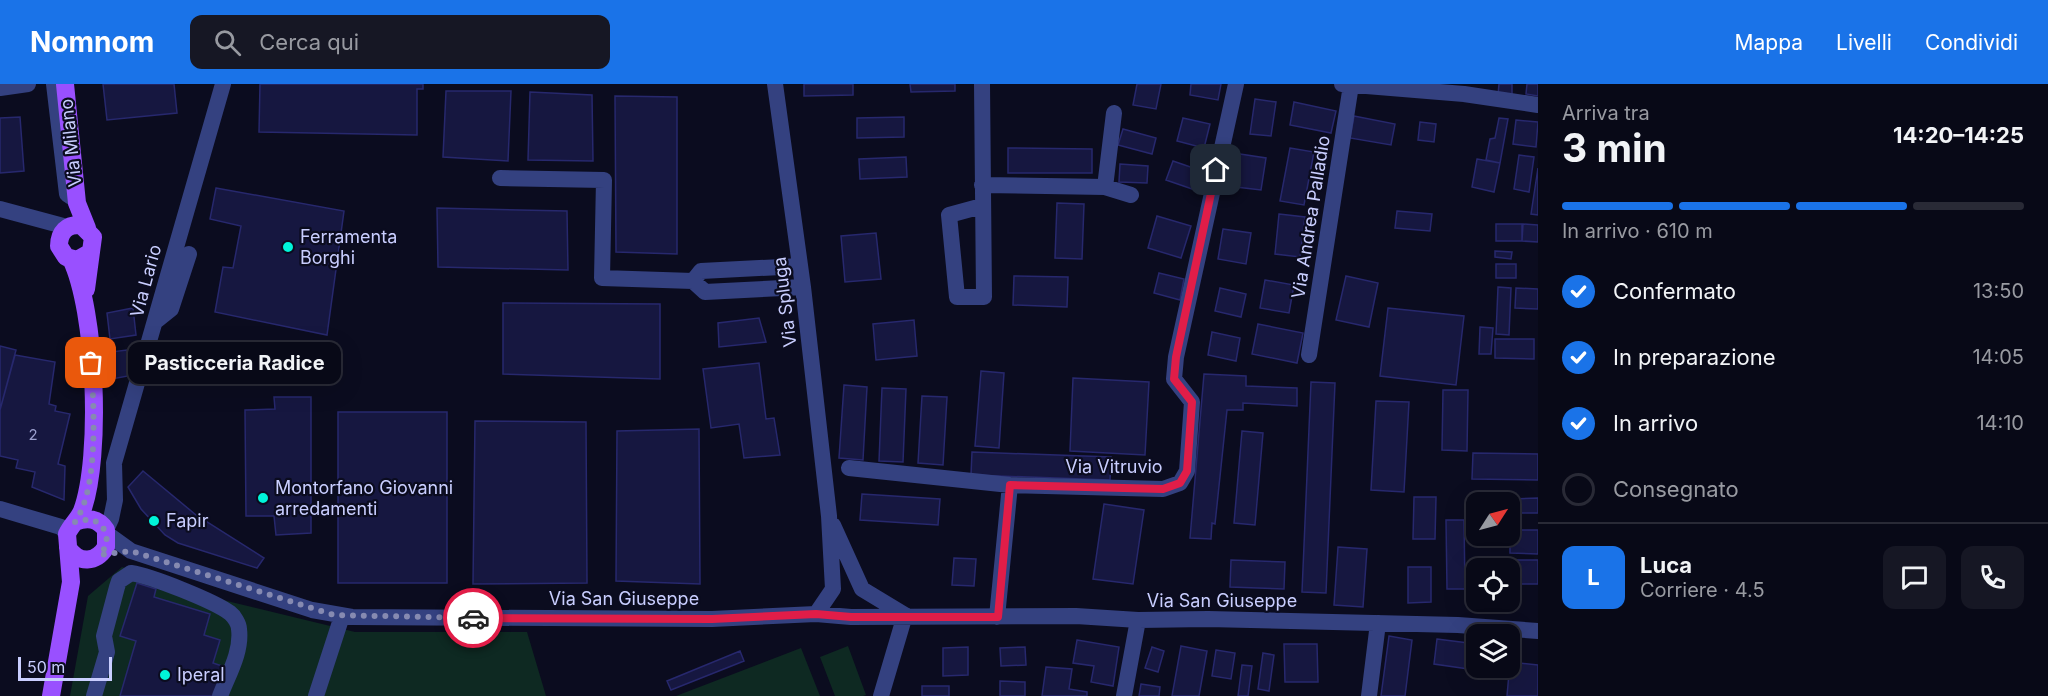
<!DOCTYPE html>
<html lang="it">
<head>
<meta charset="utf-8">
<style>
	body { margin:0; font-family:Inter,sans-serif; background:#161724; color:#f1f3f6; height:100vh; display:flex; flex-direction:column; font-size:22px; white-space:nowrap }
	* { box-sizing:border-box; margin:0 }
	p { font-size:20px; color:#989aa1 }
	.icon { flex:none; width:33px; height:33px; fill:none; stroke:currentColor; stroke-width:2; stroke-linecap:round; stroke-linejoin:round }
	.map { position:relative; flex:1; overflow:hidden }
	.panel { display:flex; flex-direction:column; background:#080917; width:510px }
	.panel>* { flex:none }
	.needle { width:39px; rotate:54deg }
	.controls { position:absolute; left:1466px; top:408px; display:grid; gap:12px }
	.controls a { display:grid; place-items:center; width:54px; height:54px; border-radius:12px; background:#080917; box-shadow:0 6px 24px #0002,0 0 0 2px #292a36; font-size:30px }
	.scale { position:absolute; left:18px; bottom:15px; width:94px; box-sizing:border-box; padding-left:6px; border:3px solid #c9ceff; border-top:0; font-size:16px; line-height:21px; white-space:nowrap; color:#c9ceff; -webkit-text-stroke:4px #0b0c1f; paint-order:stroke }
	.pin { position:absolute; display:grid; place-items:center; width:51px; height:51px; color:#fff; margin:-26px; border-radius:12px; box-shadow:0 3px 9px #0006 }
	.courier { position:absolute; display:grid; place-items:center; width:60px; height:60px; margin:-30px; border:4px solid #e11d48; border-radius:50%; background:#fff; color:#222; box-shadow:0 2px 8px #0007 }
	.bubble { position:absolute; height:42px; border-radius:12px; background:#080917; box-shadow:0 6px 24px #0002,0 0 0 2px #292a36; font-size:20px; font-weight:700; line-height:42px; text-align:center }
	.summary em { font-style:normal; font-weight:700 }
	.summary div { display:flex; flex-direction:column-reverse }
	.summary { display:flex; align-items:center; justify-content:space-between; height:102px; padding:0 24px }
	h1 { font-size:39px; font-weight:700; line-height:45px }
	.bar { display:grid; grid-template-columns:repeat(4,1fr); gap:9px 6px; align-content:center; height:72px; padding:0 24px }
	.bar i { height:8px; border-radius:4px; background:#292a36 }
	.bar .selected { background:#1a73e8 }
	.bar p { grid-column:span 4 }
	.line { display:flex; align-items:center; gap:15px; padding:0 24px; border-top:2px solid #292a36 }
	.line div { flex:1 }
	.round { display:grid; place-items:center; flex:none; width:63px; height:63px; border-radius:12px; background:#161724 }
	ol { padding:0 24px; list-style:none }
	li { display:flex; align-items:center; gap:18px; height:66px }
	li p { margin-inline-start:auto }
	li .icon { padding:6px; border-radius:50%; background:#1a73e8; color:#fff; stroke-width:4 }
	li:last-child { color:#989aa1 }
	li i { width:33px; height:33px; border:3px solid #292a36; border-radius:50% }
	header { display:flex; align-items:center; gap:36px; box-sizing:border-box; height:84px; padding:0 30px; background:#1a73e8; color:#fff }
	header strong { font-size:28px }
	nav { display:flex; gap:33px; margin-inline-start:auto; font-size:21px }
	.search { width:420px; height:54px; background:#161724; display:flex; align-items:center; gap:15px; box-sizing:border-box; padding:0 21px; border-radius:12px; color:#989aa1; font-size:22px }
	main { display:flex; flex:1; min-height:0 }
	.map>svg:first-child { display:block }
	.green { fill:#0e2922 }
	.building { fill:#161740; stroke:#27286d; stroke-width:1.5 }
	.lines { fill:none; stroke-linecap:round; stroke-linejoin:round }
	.minor { stroke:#344180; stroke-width:16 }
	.major { stroke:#9950ff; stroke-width:18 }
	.done { stroke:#868ab1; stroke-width:6; stroke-dasharray:0 10.8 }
	.route { stroke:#e11d48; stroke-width:8 }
	.poi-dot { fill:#00f4d9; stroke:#0b0c1f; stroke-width:2 }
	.labels { text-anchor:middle; stroke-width:4.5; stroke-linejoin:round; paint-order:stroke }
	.number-label { font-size:15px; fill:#9ca0cf }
	.street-label { font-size:18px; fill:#c9ceff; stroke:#0b0c1f }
	.poi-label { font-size:18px; fill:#c9ceff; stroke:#0b0c1f; text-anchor:start }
</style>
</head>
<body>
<header>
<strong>Nomnom</strong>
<div class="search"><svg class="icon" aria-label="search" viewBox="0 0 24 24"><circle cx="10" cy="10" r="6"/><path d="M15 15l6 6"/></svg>Cerca qui</div>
<nav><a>Mappa</a><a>Livelli</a><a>Condividi</a></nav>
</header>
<main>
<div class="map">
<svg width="1538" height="612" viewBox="0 0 1538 612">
	<rect width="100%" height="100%" fill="#0b0c1f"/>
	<path class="green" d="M122 483 227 517 355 548H527L546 612H70L88 512Z
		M848 562 866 611 863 612H835L820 573Z
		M801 564 820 612H676Z"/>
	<path class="building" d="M103 0H174L177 29 107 36Z
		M260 0H423V5H417V51L259 48Z
		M804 0H853V11L804 12Z
		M910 0H955V7L911 8Z
		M1137 0H1161L1156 25 1133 21Z
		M1191 0H1221L1218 16 1190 11Z
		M1499 0H1512V12L1498 11Z
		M1527 0H1538V12L1526 10Z
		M446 7H511L508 77 443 73Z
		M530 8 592 11 593 77 528 76Z
		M615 12 677 13V170L616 168Z
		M1255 15 1276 18 1271 52 1250 50Z
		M1294 18 1336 27 1331 49 1290 41Z
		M1354 32 1395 40 1391 61 1350 54Z
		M20 33 24 87 0 89V34Z
		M904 33V53L857 54V34Z
		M1183 34 1210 40 1204 64 1177 57Z
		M1499 34 1508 35 1500 79 1486 76 1490 55 1495 54Z
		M1516 36 1538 38 1536 63 1513 60Z
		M1420 38 1436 40 1434 58 1418 56Z
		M1123 45 1156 54 1152 70 1118 61Z
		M1008 64 1092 65V89H1008Z
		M1290 64 1314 68 1304 121 1280 117Z
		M1240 70 1266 74 1261 106 1236 103Z
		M1519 71 1534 73 1529 108 1514 105Z
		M906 73 907 93 860 95 859 75Z
		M1477 75 1500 79 1494 108 1472 103Z
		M1173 77 1205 88 1198 107 1166 96Z
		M1120 80 1148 82 1147 99 1119 98Z
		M1538 84V131L1531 130Z
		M216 104 344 127 327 251 215 228 223 183 233 184 241 142 210 135Z
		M1057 119 1084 120 1082 175 1055 174Z
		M437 124 567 127 568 186 438 183Z
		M1397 127 1432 130 1430 147 1395 144Z
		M1279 130 1305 133 1300 173 1275 170Z
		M1157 132 1191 142 1181 174 1148 164Z
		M1496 140H1522V157H1496Z
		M1523 140 1538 141V158L1522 157Z
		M1223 145 1251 149 1246 180 1218 175Z
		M876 149 881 195 845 198 841 152Z
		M1495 167 1512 168 1511 175 1495 173Z
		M1496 180H1516V194H1496Z
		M1159 189 1184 195 1180 216 1154 209Z
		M1014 192 1068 193 1067 223 1013 221Z
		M1346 192 1378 199 1369 243 1336 236Z
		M1265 196 1294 201 1289 229 1260 224Z
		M1498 203 1511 204 1509 251 1496 250Z
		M1220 204 1246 210 1241 233 1215 227Z
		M1516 204 1538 205V225L1515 224Z
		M503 219 660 220V295L503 290Z
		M133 224 136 251 110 255 107 229Z
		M1388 224 1464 232 1456 301 1380 292Z
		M759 234 766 258 719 263 718 239Z
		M914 236 917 272 876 276 873 240Z
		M1258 240 1303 249 1297 279 1252 270Z
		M1480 243 1493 244 1491 270H1479Z
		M1212 248 1240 254 1236 277 1208 271Z
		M1495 255H1534V275L1495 274Z
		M0 262 16 266 0 326Z
		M127 266 128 292 106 296 103 269Z
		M15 271 55 278 49 320 56 322 55 327 70 330 58 380 65 382 64 416 32 403 35 388 16 384 18 376 0 372V326Z
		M759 279 766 335 774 334 780 371 744 374 739 340 711 344 703 285Z
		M981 287 1004 289 999 364 975 362Z
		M1204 290 1246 292V302L1297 304V322L1243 319V326H1227L1215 440 1212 439 1211 455 1190 454Z
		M1073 294 1149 298 1145 371 1070 367Z
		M1311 298 1335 299 1326 509 1302 508Z
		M844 301 867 303 863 376 839 374Z
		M882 304 906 305 903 378 879 377Z
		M1443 306H1468L1467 367 1442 366Z
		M922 312 947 313 943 381 918 379Z
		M274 313H311V449L276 451 274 432H246L245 326 275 325Z
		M1376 317 1409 318 1404 408 1371 406Z
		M338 328H447V499H338Z
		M475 337 586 338 587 499 473 500Z
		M699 345 700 500 616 497 617 347Z
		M1242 347 1263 349 1255 441 1234 439Z
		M972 368 1111 373 1110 396 971 391Z
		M1473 369 1538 370V396L1472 395Z
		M143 387 196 431 264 474 257 484 178 459 165 451 141 425 128 403Z
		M862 410 940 415 938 441 860 436Z
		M1414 413H1436L1435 455H1413Z
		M1538 414V429H1512L1511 415Z
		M1104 420 1144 426 1133 500 1093 495Z
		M1446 436H1464L1465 505H1447Z
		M1510 446H1538V470L1510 469Z
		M1338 463 1367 465 1363 523 1334 521Z
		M954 474 976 475 974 502 952 501Z
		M1495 474 1496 484H1481V475Z
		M1231 476 1285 478 1284 505 1230 503Z
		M1502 476H1538V500H1509V484H1502Z
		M1408 483H1431V518L1408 519Z
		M137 499 156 505 154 513 210 530 204 551 220 556 213 579 225 583 216 612H120L136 557 120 552Z
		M1483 518H1497L1498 524 1483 525Z
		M1389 552 1412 556 1405 612H1381Z
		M1437 555 1476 560V584H1504L1503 590 1434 580Z
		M1077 556 1119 563 1113 602 1091 598 1094 582 1073 579Z
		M1284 560H1317L1318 598H1285Z
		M1181 562 1207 567 1199 612H1172Z
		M968 563V591L943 592V564Z
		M1025 563 1026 581 1001 582 1000 564Z
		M1152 563 1164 567 1158 588 1145 584Z
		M1216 566 1235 569 1231 595 1212 592Z
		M740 567 744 577 671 606 667 597Z
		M1263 569 1274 571 1269 607 1258 605Z
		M1510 578 1538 581V612H1507Z
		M1242 581 1252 582 1248 612H1238Z
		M1046 583 1072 585 1069 605 1087 608V612H1042Z
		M1000 597 1025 598V612H1000Z
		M1141 600 1160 603 1159 612H1139Z
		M922 602H949V612H922Z"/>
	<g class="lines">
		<path class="minor" d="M54 0 67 110 76 116
			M775 0 803 203 829 432 833 505 816 530
			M982 0 984 213H957L949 131 982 122
			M1342 0 1464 10 1538 21
			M0 4 28 0
			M500 94 604 96 602 194 693 197
			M982 101 1105 103 1114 29
			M1105 103 1131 111
			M0 125 67 143
			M800 182 701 187 693 197 705 208 803 203
			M156 237 171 225 189 170
			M1309 271 1351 1
			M849 384 1010 401 1163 405 1180 399 1187 387 1192 318 1174 295 1176 273 1236 0
			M0 425 61 443 67 450
			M833 441 862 505 905 531 881 612
			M106 446 111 435 115 416 114 379 223 0
			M106 449 131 467 312 526 352 533 712 535 816 530 851 533 1076 532 1138 536 1208 535 1458 541 1538 547
			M997 533 1010 401
			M94 612 107 568 104 552 117 503 119 497 131 489C151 492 214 517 230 529 234 532 239 540 239 545 242 568 228 591 220 612
			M316 612 342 532
			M1124 612 1138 536
			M1369 612 1378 539"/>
		<path class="major" d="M65 0 77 119 87 144
			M86 205 93 153 81 141C67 140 59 148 59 162L66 173 77 176 91 168
			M68 464C79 480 96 479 106 463V446C98 434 87 433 75 438
			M51 612 71 498 67 450C71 441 78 436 82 427 102 373 96 226 71 175"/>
	</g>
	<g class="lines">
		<path class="done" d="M91 279C94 321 99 404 75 438L90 435C107 440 112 457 100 471L131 467 334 531 473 534"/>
		<path class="route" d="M473 534 712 535 816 530 851 533H998L1010 401 1163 405 1180 399 1187 387 1192 318 1174 295 1176 273 1216 86"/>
	</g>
	<g class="poi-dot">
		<circle cx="288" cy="163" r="6"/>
		<circle cx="263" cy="414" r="6"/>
		<circle cx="154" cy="437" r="6"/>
		<circle cx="165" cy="591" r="6"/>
	</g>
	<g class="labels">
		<g class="number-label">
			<text x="33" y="356">2</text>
		</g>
		<g class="street-label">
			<text transform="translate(71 59) rotate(-96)" y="6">Via Milano</text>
			<text transform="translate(1311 133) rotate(-81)" y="6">Via Andrea Palladio</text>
			<text transform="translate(146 197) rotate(-75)" y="6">Via Lario</text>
			<text transform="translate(785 218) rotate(-97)" y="6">Via Spluga</text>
			<text x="1114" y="389">Via Vitruvio</text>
			<text x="624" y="521">Via San Giuseppe</text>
			<text x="1222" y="523">Via San Giuseppe</text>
		</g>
		<g class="poi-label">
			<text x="300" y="159">Ferramenta<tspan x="300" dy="21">Borghi</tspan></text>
			<text x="275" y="410">Montorfano Giovanni<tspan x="275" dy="21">arredamenti</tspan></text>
			<text x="166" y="443">Fapir</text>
			<text x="177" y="597">Iperal</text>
		</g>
	</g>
</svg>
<div class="controls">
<a><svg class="needle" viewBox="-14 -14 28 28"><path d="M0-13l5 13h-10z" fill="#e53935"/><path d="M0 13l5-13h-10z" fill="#989aa1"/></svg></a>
<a><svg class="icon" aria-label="locate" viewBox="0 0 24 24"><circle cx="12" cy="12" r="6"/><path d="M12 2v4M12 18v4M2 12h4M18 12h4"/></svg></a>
<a><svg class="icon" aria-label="layers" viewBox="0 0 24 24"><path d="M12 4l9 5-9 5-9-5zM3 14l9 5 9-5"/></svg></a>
</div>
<div class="scale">50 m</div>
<div class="pin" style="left:91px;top:279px;background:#ea580c"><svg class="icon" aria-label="bag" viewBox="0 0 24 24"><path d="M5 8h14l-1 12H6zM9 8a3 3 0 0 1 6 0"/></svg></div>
<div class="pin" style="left:1216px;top:86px;background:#1f2937"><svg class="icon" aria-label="home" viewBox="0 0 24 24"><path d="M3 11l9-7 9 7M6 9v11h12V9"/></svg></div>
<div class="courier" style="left:473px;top:534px"><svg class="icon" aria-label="car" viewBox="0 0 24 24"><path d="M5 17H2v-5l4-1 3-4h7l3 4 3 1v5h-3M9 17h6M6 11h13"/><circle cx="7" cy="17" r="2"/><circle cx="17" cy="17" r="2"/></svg></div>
<div class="bubble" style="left:128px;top:258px;width:213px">Pasticceria Radice</div>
</div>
<section class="panel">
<div class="summary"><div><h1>3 min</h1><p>Arriva tra</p></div><em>14:20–14:25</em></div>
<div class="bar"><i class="selected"></i><i class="selected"></i><i class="selected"></i><i></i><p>In arrivo · 610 m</p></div>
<ol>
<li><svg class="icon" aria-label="check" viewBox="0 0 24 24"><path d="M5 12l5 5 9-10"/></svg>Confermato<p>13:50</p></li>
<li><svg class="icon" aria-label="check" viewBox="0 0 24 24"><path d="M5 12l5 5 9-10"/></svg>In preparazione<p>14:05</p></li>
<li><svg class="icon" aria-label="check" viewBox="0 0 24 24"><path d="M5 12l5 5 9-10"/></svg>In arrivo<p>14:10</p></li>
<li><i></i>Consegnato</li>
</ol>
<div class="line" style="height:108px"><b class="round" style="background:#1a73e8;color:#fff">L</b><div><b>Luca</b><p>Corriere · 4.5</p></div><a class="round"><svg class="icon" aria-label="chat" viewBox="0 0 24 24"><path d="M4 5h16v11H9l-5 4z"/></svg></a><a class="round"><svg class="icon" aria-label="phone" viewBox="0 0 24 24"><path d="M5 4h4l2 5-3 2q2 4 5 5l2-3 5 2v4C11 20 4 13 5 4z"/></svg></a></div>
</section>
</main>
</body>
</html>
